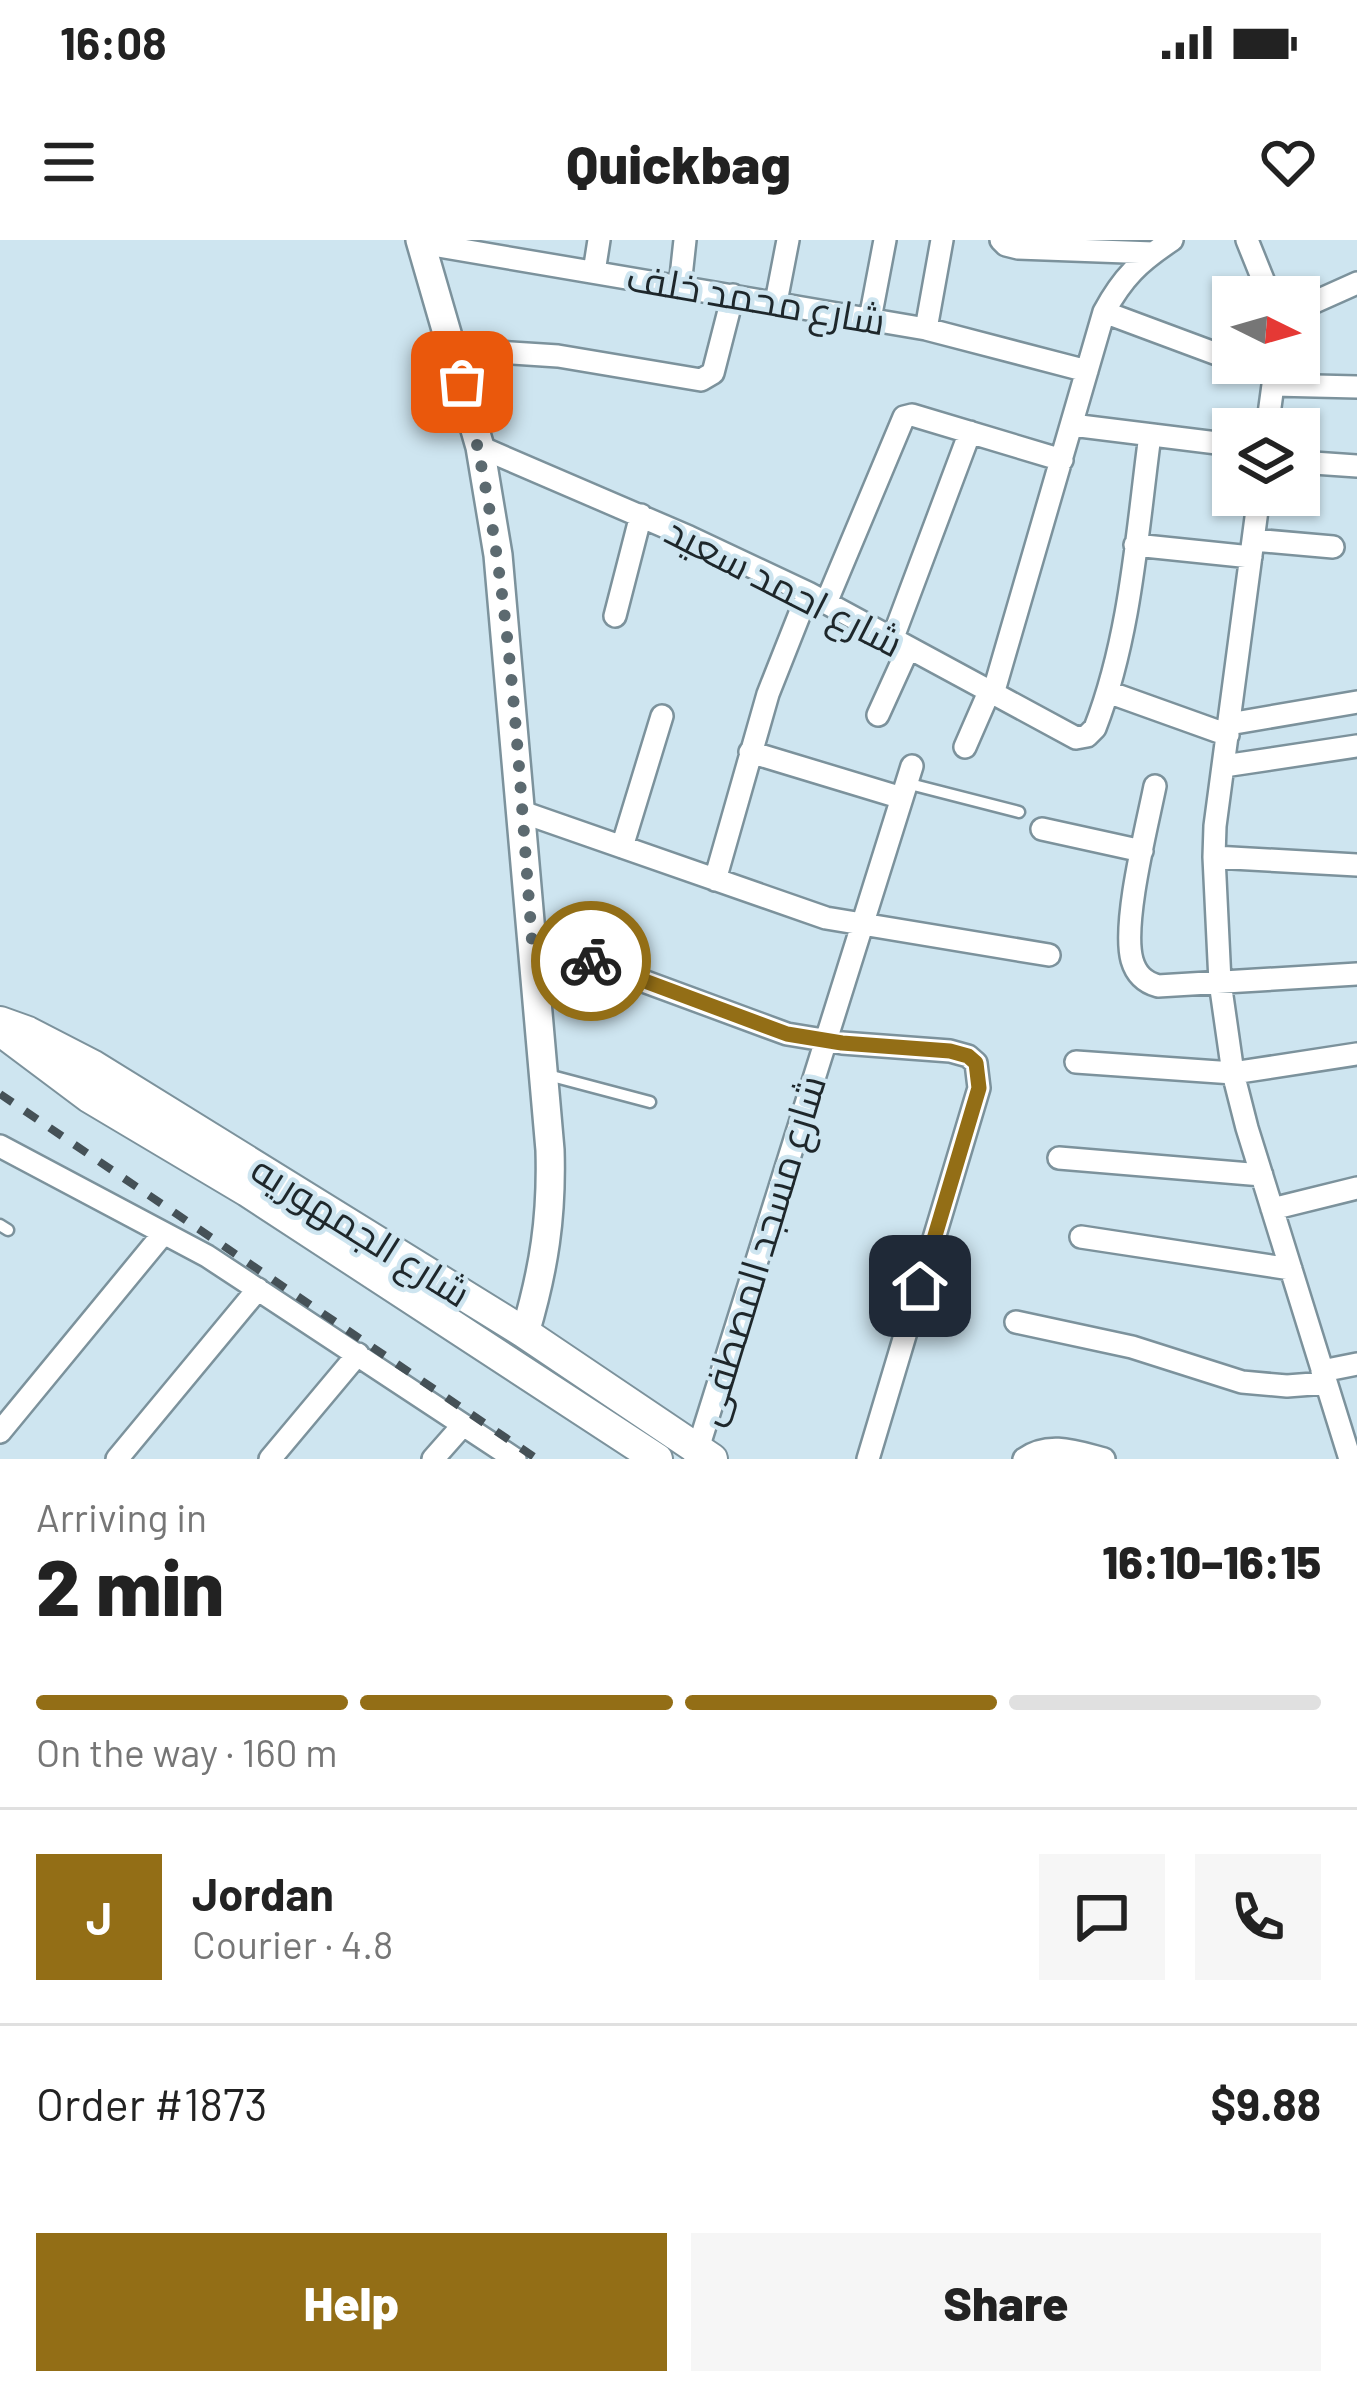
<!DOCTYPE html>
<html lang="en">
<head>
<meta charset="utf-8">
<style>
	body { margin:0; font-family:Barlow,Cairo,sans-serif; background:#f6f6f6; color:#222; height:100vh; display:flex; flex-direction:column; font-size:45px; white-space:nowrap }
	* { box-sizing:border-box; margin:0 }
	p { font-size:39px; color:#767676 }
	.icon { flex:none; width:66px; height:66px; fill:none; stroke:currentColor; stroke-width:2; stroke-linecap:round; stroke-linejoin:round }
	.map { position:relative; height:1219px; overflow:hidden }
	.drawer { display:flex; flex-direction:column; background:#fff; flex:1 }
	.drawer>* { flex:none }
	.needle { width:78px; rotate:95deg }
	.controls { position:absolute; left:1212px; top:36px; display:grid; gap:24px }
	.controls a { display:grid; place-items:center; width:108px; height:108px; border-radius:0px; background:#fff; box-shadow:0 3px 9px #0004; font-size:60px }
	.pin { position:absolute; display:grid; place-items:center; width:102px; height:102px; color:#fff; margin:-51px; border-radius:24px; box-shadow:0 6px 18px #0006 }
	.courier { position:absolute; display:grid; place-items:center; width:120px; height:120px; margin:-60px; border:9px solid #936e16; border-radius:50%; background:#fff; color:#222; box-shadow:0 3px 15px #0007 }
	.headline em { font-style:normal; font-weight:800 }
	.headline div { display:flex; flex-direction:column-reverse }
	.headline { display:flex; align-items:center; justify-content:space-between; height:204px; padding:0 36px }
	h1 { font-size:78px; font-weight:800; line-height:90px }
	.bar { display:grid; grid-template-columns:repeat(4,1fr); gap:18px 12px; align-content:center; height:144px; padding:0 36px }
	.bar i { height:15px; border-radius:9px; background:#e0e0e0 }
	.bar .on { background:#936e16 }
	.bar p { grid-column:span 4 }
	.line { display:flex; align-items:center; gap:30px; padding:0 36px; border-top:3px solid #e0e0e0 }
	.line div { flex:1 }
	.round { display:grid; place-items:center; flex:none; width:126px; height:126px; border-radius:0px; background:#f6f6f6 }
	.button { display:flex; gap:24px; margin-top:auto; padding:24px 36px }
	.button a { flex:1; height:138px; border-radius:0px; background:#936e16; color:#fff; font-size:48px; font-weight:800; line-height:138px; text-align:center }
	.button a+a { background:#f6f6f6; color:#222 }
	.status { display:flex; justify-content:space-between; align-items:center; height:84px; padding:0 60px; background:#fff; direction:ltr }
	.status svg { height:33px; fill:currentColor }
	header { display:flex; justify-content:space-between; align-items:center; height:156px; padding:0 36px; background:#fff; font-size:54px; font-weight:800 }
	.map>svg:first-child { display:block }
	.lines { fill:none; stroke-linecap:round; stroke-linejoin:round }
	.service-casing { stroke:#7c929c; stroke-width:15 }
	.minor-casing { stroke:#7c929c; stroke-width:26 }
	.tertiary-casing { stroke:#7c929c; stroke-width:32 }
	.secondary-casing { stroke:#7c929c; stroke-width:34 }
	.service { stroke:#fff; stroke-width:10 }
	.minor { stroke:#fff; stroke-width:21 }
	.tertiary { stroke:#fff; stroke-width:27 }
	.secondary { stroke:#fff; stroke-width:30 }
	.rail { stroke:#455157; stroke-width:8; stroke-dasharray:15 15; stroke-linecap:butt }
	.done { stroke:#5c6a70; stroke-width:12; stroke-dasharray:0 21.6 }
	.route { stroke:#936e16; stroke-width:15 }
	.labels { text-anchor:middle; stroke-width:9; stroke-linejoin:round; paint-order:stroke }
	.street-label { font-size:39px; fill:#1e272b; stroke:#cee5f0 }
</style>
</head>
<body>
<div class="status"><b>16:08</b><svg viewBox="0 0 49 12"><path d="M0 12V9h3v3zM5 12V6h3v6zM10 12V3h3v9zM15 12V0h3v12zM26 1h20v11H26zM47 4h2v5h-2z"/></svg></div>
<header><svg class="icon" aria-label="menu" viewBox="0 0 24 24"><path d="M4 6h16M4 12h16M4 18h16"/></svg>Quickbag<svg class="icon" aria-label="heart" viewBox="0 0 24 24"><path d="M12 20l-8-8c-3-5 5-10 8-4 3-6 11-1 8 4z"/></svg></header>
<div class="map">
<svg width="1357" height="1219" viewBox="0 0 1357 1219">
	<rect width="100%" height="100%" fill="#cee5f0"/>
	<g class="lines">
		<defs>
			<path id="service" d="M906 543 1019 572
				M548 835 650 862
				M0 985 8 990"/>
			<path id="minor" d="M1001 0 1006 5 1018 8 1153 13
				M1247 0 1270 57
				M421 3 926 89 1087 131
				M594 32 599 0
				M680 46 685 0
				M776 62 788 0
				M1299 69 1357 43
				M1104 72 1233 120
				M870 79 885 0
				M926 89 942 0
				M453 109 558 116 701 140 713 133 733 55
				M1274 145 1357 147
				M1072 185 1233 205
				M1267 189 1276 123
				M480 207 689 297 808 353 1076 498 1087 496 1095 488C1131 395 1137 292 1150 195
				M1299 222 1357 226
				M1259 255 1215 586 1214 617 1220 742 1233 833 1247 888 1350 1219
				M1254 300 1333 307
				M1135 305 1251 317
				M826 363 904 177 912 175 1062 220
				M615 376 641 275
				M892 400 970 192
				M1108 452 1228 495
				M993 454 1104 72C1123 37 1139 22 1172 0
				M878 475 908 409
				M1229 484 1357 462
				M965 507 989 452
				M750 512 902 558
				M1224 526 1357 506
				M1155 546C1147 586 1122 683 1132 720 1136 734 1144 742 1158 746L1357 734
				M522 572 826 678 1049 715
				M1042 589 1142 611
				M622 607 662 476
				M1214 617 1357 625
				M715 640 768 454 808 353
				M532 700 787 794 842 803 950 811 968 816 976 823 979 848 868 1219
				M1076 822 1233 833 1357 814
				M0 906 207 1016 515 1219
				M1059 918 1262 935
				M1272 969 1357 948
				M1081 997 1291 1029
				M1016 1082 1132 1107 1242 1142 1287 1146 1326 1143
				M1322 1131 1357 1124
				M0 1192 163 994
				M695 1218 912 526
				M117 1219 258 1049
				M270 1219 358 1114
				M433 1219 463 1185
				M1024 1219C1049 1201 1077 1212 1104 1219"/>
			<path id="tertiary" d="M420 0 480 207 498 315 550 910C552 977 544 1029 525 1093"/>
			<path id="secondary" d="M0 782 28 792 92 825 525 1093 712 1219
				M9 797 89 857 247 951 657 1219"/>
		</defs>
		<use href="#service" class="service-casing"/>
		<use href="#minor" class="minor-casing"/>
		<use href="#tertiary" class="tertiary-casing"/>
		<use href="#secondary" class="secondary-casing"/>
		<use href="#service" class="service"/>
		<use href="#minor" class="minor"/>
		<use href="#tertiary" class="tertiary"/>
		<use href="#secondary" class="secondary"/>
		<path class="rail" d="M0 854 537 1219"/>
	</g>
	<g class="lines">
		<path class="done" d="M462 142C510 323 517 513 532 700L591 721"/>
		<path class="route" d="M591 721 787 794 842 803 950 811 968 816 976 823 979 848 920 1046"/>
	</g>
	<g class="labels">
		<g class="street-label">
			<text transform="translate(756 59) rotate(10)" y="14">شارع محمد خلف</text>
			<text transform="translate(784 347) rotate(27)" y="14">شارع احمد سعيد</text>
			<text transform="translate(361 991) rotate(32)" y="14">شارع الجمهوريه</text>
			<text transform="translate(760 1010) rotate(-73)" y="14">شارع مسجد المصطفى</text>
		</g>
	</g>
</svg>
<div class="controls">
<a><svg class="needle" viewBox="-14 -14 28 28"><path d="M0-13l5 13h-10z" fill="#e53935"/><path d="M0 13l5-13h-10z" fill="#767676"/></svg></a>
<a><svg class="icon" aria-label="layers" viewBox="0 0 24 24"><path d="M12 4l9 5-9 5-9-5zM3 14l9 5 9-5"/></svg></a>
</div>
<div class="pin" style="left:462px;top:142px;background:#ea580c"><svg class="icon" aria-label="bag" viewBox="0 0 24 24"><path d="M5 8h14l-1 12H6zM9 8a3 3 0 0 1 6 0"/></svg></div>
<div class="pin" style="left:920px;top:1046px;background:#1f2937"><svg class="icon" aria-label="home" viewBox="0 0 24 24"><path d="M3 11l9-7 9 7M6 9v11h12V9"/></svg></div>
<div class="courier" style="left:591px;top:721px"><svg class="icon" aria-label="bike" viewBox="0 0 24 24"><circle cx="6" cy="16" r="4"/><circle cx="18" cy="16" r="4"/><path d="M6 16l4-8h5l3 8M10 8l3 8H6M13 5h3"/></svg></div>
</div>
<section class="drawer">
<div class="headline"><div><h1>2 min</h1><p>Arriving in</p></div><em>16:10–16:15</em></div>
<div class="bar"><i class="on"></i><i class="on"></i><i class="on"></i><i></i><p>On the way · 160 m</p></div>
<div class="line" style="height:216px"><b class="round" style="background:#936e16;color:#fff">J</b><div><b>Jordan</b><p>Courier · 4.8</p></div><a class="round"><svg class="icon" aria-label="chat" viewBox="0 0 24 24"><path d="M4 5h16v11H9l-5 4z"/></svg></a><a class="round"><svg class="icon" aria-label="phone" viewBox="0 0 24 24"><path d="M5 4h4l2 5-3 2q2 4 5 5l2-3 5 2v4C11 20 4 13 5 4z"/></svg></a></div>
<div class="line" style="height:156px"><div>Order #1873</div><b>$9.88</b></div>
<div class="button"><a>Help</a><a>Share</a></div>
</section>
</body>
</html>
